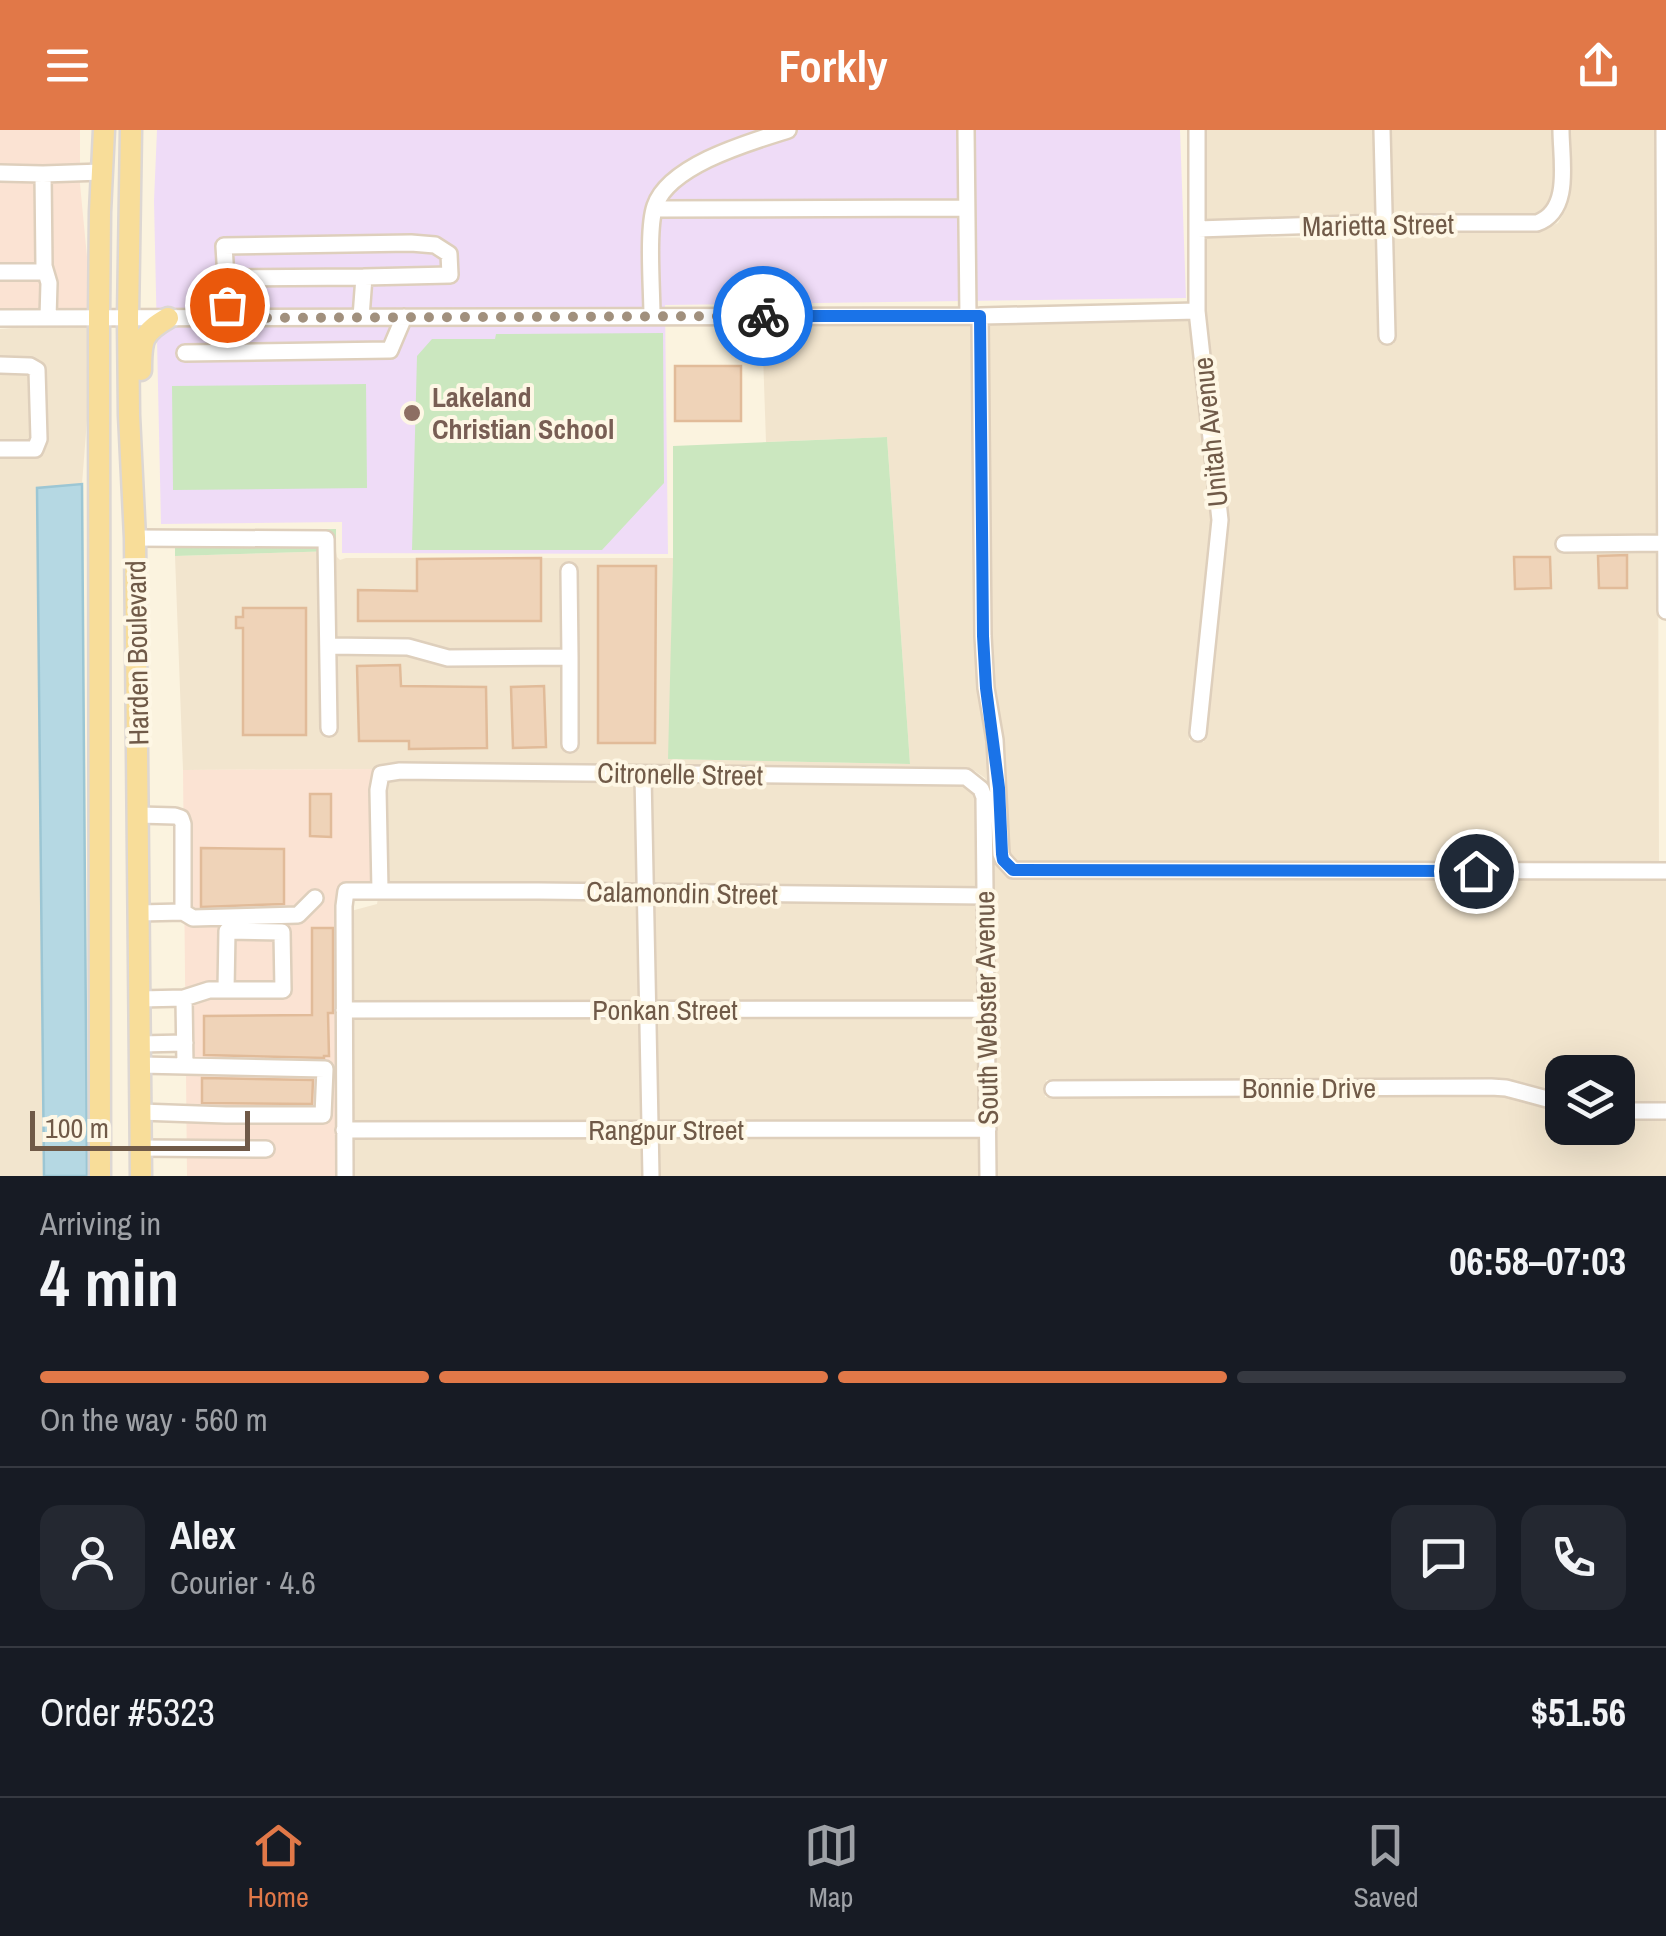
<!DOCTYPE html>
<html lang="en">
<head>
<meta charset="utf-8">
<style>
	body { margin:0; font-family:"Archivo Narrow",sans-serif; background:#242831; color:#f1f3f6; height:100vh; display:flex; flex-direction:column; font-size:38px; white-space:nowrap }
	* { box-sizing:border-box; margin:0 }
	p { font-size:32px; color:#9ea1a6 }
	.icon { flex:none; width:55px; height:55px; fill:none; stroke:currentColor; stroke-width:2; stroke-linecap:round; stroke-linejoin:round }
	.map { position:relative; height:1046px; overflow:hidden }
	.side { display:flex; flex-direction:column; background:#171b24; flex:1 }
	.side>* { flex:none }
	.tools { position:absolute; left:1545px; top:925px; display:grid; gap:20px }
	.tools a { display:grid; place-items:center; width:90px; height:90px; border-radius:20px; background:#171b24; box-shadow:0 10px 40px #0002; font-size:50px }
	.scale { position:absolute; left:30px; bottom:25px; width:220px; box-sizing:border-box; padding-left:10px; border:5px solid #705a48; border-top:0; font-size:28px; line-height:35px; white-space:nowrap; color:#705a48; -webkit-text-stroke:8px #fef7e5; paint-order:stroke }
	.pin { position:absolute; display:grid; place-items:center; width:85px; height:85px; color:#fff; margin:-42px; border:5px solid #fff; border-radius:50%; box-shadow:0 2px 10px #0007 }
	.courier { position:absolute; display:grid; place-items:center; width:100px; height:100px; margin:-50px; border:8px solid #1a73e8; border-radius:50%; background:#fff; color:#222; box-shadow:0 2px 12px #0007 }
	.overview em { font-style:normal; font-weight:700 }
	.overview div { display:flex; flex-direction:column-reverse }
	.overview { display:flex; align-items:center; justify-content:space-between; height:170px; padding:0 40px }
	h1 { font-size:65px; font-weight:700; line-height:75px }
	.bar { display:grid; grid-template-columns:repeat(4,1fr); gap:15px 10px; align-content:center; height:120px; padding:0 40px }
	.bar i { height:12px; border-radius:8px; background:#363941 }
	.bar .on { background:#e17848 }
	.bar p { grid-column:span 4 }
	.line { display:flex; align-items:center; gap:25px; padding:0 40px; border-top:2px solid #363941 }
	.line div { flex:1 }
	.round { display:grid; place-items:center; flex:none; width:105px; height:105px; border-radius:20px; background:#242831 }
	header { display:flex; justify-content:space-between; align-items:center; height:130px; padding:0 40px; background:#e17848; color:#fff; font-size:45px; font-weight:700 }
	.menu { display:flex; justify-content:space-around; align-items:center; height:140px; border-top:2px solid #363941; background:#171b24; font-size:28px; color:#9ea1a6 }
	.menu a { display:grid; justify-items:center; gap:5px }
	.menu .on { color:#e17848 }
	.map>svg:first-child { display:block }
	.residential { fill:#f2e5ce }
	.commercial { fill:#fbe3d3 }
	.education { fill:#efdcf7 }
	.green { fill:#cbe7bf }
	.water { fill:#b5d8e3; stroke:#9cc6d4; stroke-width:2.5 }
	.building { fill:#efd3b8; stroke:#e1bb99; stroke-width:2.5 }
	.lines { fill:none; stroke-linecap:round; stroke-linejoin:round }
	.minor-casing { stroke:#decfbc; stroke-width:20 }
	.major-casing { stroke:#ddd7d3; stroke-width:25 }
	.minor { stroke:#fff; stroke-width:15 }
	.major { stroke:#f8dd99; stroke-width:20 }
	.done { stroke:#a1907d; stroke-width:10; stroke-dasharray:0 18 }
	.route { stroke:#1a73e8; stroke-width:12 }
	.education-dot { fill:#8d6e63; stroke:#fef7e5; stroke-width:4 }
	.labels { text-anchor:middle; stroke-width:8; stroke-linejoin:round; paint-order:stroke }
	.street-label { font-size:28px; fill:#705a48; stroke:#fef7e5 }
	.education-label { font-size:28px; font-weight:bold; fill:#785e54; stroke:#fef7e5; text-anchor:start }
</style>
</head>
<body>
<header><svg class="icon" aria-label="menu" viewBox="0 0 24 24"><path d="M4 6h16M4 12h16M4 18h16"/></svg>Forkly<svg class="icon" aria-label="share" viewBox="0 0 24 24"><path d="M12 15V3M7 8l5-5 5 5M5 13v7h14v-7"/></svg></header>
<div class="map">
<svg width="1666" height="1046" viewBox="0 0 1666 1046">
	<rect width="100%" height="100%" fill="#fbf3df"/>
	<path class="residential" d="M1205 0H1374L1376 91 1205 90Z
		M1389 0H1554L1552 71 1542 83 1536 84 1402 86 1391 89Z
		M1569 0H1657L1659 733 1016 732 1009 722 1002 610 994 557 990 506 987 194 1190 190 1213 390 1189 610 1204 612 1228 391 1205 180V107L1378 108 1380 214H1394L1393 106 1403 103 1538 101 1558 93 1565 81 1569 66Z
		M972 194 975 507 979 563 988 627 991 659 994 724 997 737 1006 747 1021 750H1666V972H1618V942H1562V964L1508 950 1491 949 1046 950 1045 967H1505L1562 982V998H1618V989H1666V1046H996L991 667 985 648 975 641 958 638 400 633 376 636V639L183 640 175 426 336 421 337 427 340 430 346 428H673L669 629 910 634 887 307 766 312 762 195Z
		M38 196 92 197V226L82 354 37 359 44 1046H0V199Z
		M400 650 636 653 639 754 387 751 386 682 389 651Z
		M651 653 964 656 971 659 976 669V758L654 754Z
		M378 768 639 771 640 872H351V781L377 774Z
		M654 771 976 775 979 870 656 872Z
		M979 887 980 991 657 992 656 889Z
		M351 889H641L642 992 352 991Z
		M980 1008V1046H658L657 1009Z
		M352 1009H642L643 1046H352Z"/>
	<path class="commercial" d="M0 0H80V54L92 179H0Z
		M376 639 371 660 372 751 346 753 339 760 336 776 337 1046H187L183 640Z"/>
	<path class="education" d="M157 0H1180L1186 168 665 175 668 424 342 423V392L161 394 154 71Z"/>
	<path class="green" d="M663 203 664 353 602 420H412L417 226 432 209H495L496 204Z
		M366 254 367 358 173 360 172 256Z
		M887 307 910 634 668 629 673 428V316Z
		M336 399V421L175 426V401Z"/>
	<path class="water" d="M82 354 87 1046H44L37 358Z"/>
	<path class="building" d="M675 236H741V291H675Z
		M1627 425V458H1599L1598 426Z
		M1514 427H1550L1551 458 1515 459Z
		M541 428V491H358V460L417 461V429Z
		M598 436H656L655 613H598Z
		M243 478H306V605H243V498H236V487H243Z
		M400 535 401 556 486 557 487 618 409 619V611H359L357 536Z
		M544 556 546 617 513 618 511 557Z
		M310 664H331V707L310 706Z
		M201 718 284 719V774L201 777Z
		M312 798H333V883H328L329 926H324V928L204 925V886L312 885Z
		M202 948 313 950 312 974 202 973Z"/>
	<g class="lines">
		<defs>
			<path id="minor" d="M966 0 968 186
				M1197 0V181L1220 390 1198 603
				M1382 0 1387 206
				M1664 0 1666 481
				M0 43 43 44
				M654 79 966 78
				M1198 99 1383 93H1537C1572 81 1561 30 1561 0
				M0 142H45
				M226 148 224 116 411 113 435 115 449 124 450 145 364 147
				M652 186C652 159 647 99 655 76 669 35 750 12 788 0
				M980 186 983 506 986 558 995 610 1001 724 1003 729 1013 740 1666 741
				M0 188 980 186 1197 181
				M48 188 49 153 44 136 43 44 102 42
				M225 188 226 148 364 147 361 187
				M185 223 390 220 404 187
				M0 235 30 236 37 240 39 309 35 319H0
				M135 408 326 409 329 598
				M1564 414 1666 413
				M328 516 408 517 448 528 570 527 569 441
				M570 527V614
				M643 645 651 1046
				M139 685 175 686 181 688 183 694V782
				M380 760 378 660 381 644 400 641 966 647 981 659 984 667 988 1046
				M139 783 183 782 193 788 298 785 315 768
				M184 868 185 936
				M140 869 184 868 209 860H283L282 802 227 801 226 860
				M344 880 986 879
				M140 914 185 913
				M140 935 325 939 323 985H226L140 982
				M1053 959 1491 957 1506 958 1562 973
				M1618 981H1666
				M344 1000 988 999
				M140 1018 266 1019
				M345 1046 344 776 346 761H539L984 766"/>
			<path id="major" d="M131 0 128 188 129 285 135 408 141 1046
				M141 240C141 210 142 203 168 188
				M100 1046 99 188 100 82 104 0"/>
		</defs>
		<use href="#minor" class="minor-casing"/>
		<use href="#major" class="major-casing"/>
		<use href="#minor" class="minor"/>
		<use href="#major" class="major"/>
	</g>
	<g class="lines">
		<path class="done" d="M227 175 226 188 763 186"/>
		<path class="route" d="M763 186H980L983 506 986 558 999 658 1002 724 1003 730 1013 740 1476 741"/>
	</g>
	<circle class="education-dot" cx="412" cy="283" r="10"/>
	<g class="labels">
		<g class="street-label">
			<text transform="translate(1378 95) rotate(-1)" y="10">Marietta Street</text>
			<text transform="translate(1210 302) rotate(-96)" y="10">Unitah Avenue</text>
			<text transform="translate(137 523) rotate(-91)" y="10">Harden Boulevard</text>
			<text transform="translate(680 644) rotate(1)" y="10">Citronelle Street</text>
			<text transform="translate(682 763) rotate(1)" y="10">Calamondin Street</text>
			<text transform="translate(986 878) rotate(-91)" y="10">South Webster Avenue</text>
			<text x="665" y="890">Ponkan Street</text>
			<text x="1309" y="968">Bonnie Drive</text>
			<text x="666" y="1010">Rangpur Street</text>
		</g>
		<g class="education-label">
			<text x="432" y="277">Lakeland<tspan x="432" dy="32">Christian School</tspan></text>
		</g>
	</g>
</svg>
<div class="tools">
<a><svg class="icon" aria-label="layers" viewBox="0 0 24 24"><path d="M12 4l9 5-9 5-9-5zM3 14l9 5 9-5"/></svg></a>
</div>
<div class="scale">100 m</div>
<div class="pin" style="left:227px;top:175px;background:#ea580c"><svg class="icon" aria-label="bag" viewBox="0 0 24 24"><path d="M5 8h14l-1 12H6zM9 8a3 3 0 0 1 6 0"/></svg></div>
<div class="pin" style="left:1476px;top:741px;background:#1f2937"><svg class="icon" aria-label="home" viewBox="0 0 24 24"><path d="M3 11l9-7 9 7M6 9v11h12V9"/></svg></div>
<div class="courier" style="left:763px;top:186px"><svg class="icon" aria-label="bike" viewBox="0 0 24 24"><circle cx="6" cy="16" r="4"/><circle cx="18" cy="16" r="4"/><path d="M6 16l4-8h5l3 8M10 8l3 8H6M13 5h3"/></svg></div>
</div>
<section class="side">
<div class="overview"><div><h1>4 min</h1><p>Arriving in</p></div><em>06:58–07:03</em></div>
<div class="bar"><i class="on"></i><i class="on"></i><i class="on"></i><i></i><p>On the way · 560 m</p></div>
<div class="line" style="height:180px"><a class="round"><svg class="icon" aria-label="person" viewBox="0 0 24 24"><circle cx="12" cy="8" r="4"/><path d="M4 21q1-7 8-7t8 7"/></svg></a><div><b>Alex</b><p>Courier · 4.6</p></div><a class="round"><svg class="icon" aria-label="chat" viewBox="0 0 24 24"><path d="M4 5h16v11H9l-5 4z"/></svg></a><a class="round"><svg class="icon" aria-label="phone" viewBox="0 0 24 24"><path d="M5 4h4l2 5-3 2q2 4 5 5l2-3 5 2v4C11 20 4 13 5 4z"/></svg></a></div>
<div class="line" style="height:130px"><div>Order #5323</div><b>$51.56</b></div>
</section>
<nav class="menu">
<a class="on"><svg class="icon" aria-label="home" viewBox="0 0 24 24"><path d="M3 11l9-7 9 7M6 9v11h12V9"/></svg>Home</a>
<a><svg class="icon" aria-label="map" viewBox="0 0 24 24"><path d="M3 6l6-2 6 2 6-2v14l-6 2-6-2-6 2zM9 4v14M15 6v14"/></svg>Map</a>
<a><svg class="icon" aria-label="saved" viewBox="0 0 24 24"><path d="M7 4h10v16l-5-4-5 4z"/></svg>Saved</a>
</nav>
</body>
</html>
